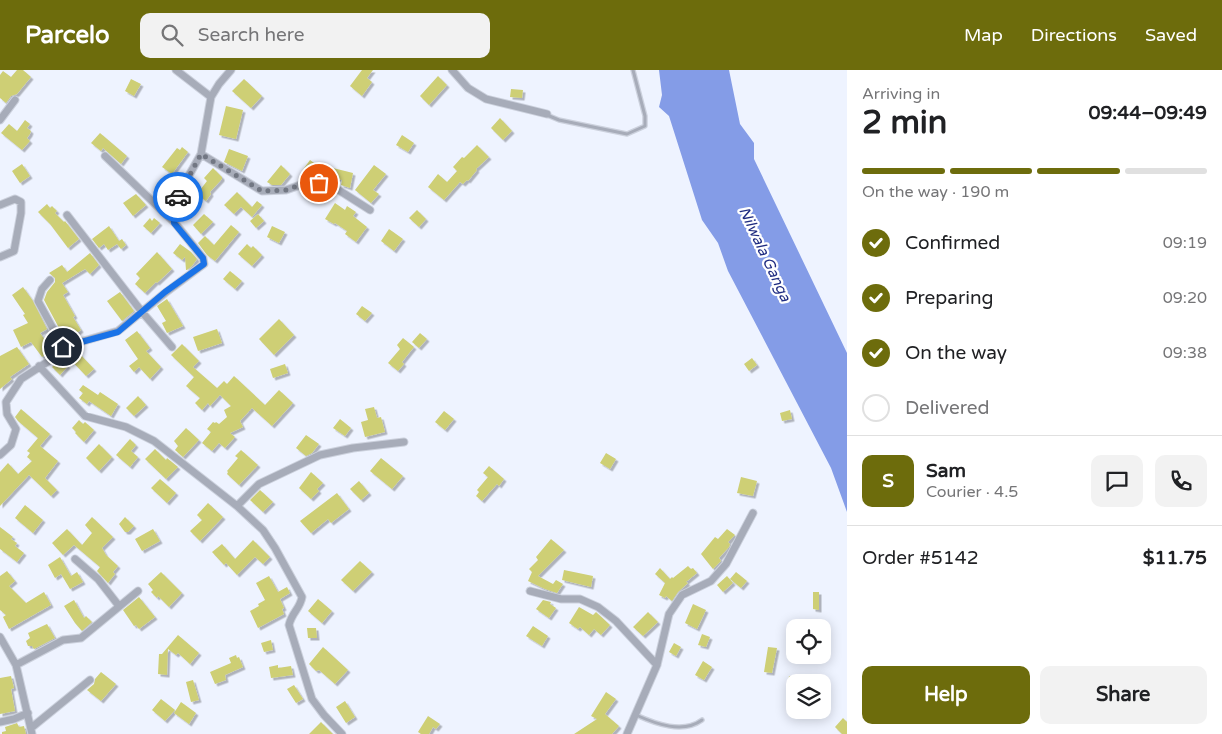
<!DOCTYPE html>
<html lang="en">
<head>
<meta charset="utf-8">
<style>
	body { margin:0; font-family:"Varela Round",sans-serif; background:#f2f2f2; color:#202124; height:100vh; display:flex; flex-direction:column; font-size:19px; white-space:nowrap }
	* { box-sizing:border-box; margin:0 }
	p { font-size:16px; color:#757577 }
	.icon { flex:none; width:28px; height:28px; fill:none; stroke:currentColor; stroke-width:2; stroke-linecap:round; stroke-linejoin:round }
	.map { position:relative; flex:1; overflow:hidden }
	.panel { display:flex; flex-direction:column; background:#fff; width:375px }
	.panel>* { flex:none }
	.tools { position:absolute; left:786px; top:549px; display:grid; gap:10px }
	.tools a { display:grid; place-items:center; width:45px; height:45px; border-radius:10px; background:#fff; box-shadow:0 2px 12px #0003; font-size:25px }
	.pin { position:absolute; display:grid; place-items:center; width:42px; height:42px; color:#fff; margin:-21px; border:2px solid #fff; border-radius:50%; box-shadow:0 1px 5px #0007 }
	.courier { position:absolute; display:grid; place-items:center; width:50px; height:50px; margin:-25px; border:4px solid #1a73e8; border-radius:50%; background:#fff; color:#222; box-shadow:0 1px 6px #0007 }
	.overview em { font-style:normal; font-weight:700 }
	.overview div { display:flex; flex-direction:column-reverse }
	.overview { display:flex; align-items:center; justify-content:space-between; height:85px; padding:0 15px }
	h1 { font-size:32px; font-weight:700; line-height:38px }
	.bar { display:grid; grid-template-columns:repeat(4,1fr); gap:8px 5px; align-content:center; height:60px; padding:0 15px }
	.bar i { height:6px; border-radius:4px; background:#e0e0e0 }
	.bar .on { background:#6d6c0c }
	.bar p { grid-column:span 4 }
	.line { display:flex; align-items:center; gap:12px; padding:0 15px; border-top:1px solid #e0e0e0 }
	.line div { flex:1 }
	.round { display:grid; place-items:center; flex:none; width:52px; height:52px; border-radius:10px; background:#f2f2f2 }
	ol { padding:0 15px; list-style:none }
	li { display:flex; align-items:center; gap:15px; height:55px }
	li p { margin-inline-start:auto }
	li .icon { padding:5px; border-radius:50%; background:#6d6c0c; color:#fff; stroke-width:4 }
	li:last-child { color:#757577 }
	li i { width:28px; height:28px; border:2px solid #e0e0e0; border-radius:50% }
	.action { display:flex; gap:10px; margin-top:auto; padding:10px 15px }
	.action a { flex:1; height:58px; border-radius:10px; background:#6d6c0c; color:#fff; font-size:20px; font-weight:700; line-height:58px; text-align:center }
	.action a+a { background:#f2f2f2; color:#202124 }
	header { display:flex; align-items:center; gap:30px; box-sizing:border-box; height:70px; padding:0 25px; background:#6d6c0c; color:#fff }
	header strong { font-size:24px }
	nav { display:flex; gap:28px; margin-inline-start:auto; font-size:18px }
	.search { width:350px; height:45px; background:#f2f2f2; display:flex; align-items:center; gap:12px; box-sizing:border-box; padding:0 18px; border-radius:10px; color:#757577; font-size:19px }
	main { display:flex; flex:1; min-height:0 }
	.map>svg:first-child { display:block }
	.water { fill:#849ce7 }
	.building { fill:#cecf75; filter:url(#shadow) }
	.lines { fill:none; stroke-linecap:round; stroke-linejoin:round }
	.service-casing { stroke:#ccd1dd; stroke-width:5.5 }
	.minor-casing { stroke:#ccd1dd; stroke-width:9 }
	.service { stroke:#a7acb9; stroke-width:3 }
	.minor { stroke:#a7acb9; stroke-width:7 }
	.done { stroke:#727783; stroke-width:5; stroke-dasharray:0 9 }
	.route { stroke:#1a73e8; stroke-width:6 }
	.labels { text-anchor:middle; stroke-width:4.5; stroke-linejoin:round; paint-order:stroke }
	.water-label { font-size:15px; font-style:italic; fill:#202d82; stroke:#fff }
</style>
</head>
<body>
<header>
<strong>Parcelo</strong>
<div class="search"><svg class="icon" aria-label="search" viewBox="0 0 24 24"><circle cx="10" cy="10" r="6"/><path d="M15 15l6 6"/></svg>Search here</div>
<nav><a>Map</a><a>Directions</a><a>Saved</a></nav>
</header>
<main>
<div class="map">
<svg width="847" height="664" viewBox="0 0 847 664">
	<defs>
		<filter id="shadow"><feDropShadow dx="2.5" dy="2.5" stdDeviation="0" flood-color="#0004"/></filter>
	</defs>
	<rect width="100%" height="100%" fill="#eef3ff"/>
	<path class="water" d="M659 0H729L740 54 754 73V89L847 283V442L831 398 728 201 718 173 702 150 669 46 659 37 662 25Z"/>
	<path class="building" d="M17 0H23L31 7 17 24 11 26 6 33 0 28V5L3 1 11 7Z
		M362 0H373L367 8 372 12 362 26 350 16Z
		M438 6 447 15 429 35 420 26Z
		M131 9 141 14 134 26 125 21Z
		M244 9 262 26 251 38 232 21Z
		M511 19 523 20 522 28 510 27Z
		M226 36 243 40 236 69 219 65Z
		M500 48 512 61 503 70 491 58Z
		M25 50 30 54 27 58 31 61 30 64 27 68 30 71 22 80 1 63 9 54 17 61Z
		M100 63 127 86 121 94 103 78 101 81 91 73Z
		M402 65 414 73 408 82 396 75Z
		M477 75 489 87 476 99 477 100 468 111 467 110 463 114 460 112 444 130 428 117 438 104 447 112 457 101 453 97 462 87 464 88Z
		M182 77 188 82 172 104 162 97 177 78 180 80Z
		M229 79 248 86 242 101 224 92Z
		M310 90 324 100 325 96 353 103 350 118 341 115 342 110 314 104 310 108 302 101Z
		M22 94 30 106 20 113 12 101Z
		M281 95 290 104 281 115H272L267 112Z
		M374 95 386 104 373 120 379 124 371 133 355 120Z
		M213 98 222 107V109L210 122 211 124 206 131 197 124 207 111 204 108Z
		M237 122 252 137 257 131 262 135 252 147 241 137 234 144 224 135Z
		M136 124 146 135 133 146 123 133Z
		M335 133 345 140 347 136 356 142 353 146 367 157 356 172 345 164 347 161 335 153 334 154 325 149Z
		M47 134 50 138 52 136 57 141 55 143 64 152 65 151 79 169 68 178 50 154 38 142Z
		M417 140 426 149 419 157 409 148Z
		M204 144 213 152 201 164 193 155Z
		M258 144 264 151 256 158 250 151Z
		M150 148 152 151 154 148 160 153 151 163 143 156Z
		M231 155 239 162 215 191 207 185 198 173 205 166 214 175Z
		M109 156 119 171 122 169 126 175 121 179 117 174 108 180 104 174 99 178 92 169Z
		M272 156 285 162 279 173 267 167Z
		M389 159 403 169 394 181 381 171Z
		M180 174 191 182 197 189 192 196 187 200H186L185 187 182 190 173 183Z
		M247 174 251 178 253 176 262 185 252 196 238 184Z
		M157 182 172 199 157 213 156 212 145 223 135 214 140 208 136 204Z
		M90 183 99 195 90 204 85 199 62 213 68 222 63 225 75 246 73 247 81 260 66 271 44 230 47 222 55 212V208L49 203 62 195 67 202Z
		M230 201 242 211 235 219 223 209Z
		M23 217 33 231 47 259 40 263 52 280 42 287 31 272 21 277 13 260 28 253 23 245 25 244 12 225Z
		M120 222 134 241 122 251 107 231Z
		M167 229 183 256 167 263 162 253 166 251 157 236Z
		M362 236 372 243 365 251 356 244Z
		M279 249 294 265 274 285 259 269Z
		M217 259 222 273 198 281 193 267Z
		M137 261 150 278 146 281 161 297 150 309 139 297 134 302 129 296 138 289 125 270Z
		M420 263 427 269 419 278 412 272Z
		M403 268 414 277 402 292 404 294 398 301 388 293 400 279 397 275Z
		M182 274 199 291 193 297 217 318 224 311 227 314 234 306 265 335 279 320 293 333 272 356 252 338 240 351 243 357 230 363 235 367 225 378 219 373 212 381 202 373 211 362 207 359 213 352 215 353 216 352 219 354 227 347 224 340 231 336 220 325 210 336 208 333 202 340 195 333 200 328 186 316 194 307 171 285Z
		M17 277 29 294 10 307 12 309 0 319V286Z
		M77 281 94 299 86 306 70 289Z
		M752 288 757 295 749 301 744 294Z
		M61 289 68 296 60 305 52 297Z
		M285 294 288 303 273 308 270 299Z
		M83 315 98 325 100 322 118 334 111 346 89 331 87 334 79 328 83 323 79 320Z
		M138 326 146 335 134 346 126 338Z
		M374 337 377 348 381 347 385 362 365 367 361 352 368 350 365 339Z
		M21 339 50 364 40 376 58 391 45 408 57 420 51 426 29 405 0 436V402L8 393 18 404 32 391 27 387 30 383 27 381 38 368 18 351 15 347Z
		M790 340 792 349 782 351 780 343Z
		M444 341 454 349 445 360 435 352Z
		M340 349 351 358 345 366 333 358Z
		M79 350 83 354 85 352 94 360 84 372 75 363 76 362 72 358Z
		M186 358 199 370 183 387 175 380 178 376 174 371Z
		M306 365 319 374 312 383 306 386 296 378Z
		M130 369 136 375 131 381 138 387 130 397 116 385Z
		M99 374 112 387 99 401 86 388Z
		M155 379 166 390 167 388 178 397 166 409 145 389Z
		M241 380 258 395 239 415 227 404 228 402 227 401 238 388 235 386Z
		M606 383 616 389 610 399 600 393Z
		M381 388 403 406 392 419 370 401Z
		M489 396 504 409 499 416 497 414 482 431 476 426 479 422 477 420 488 407 483 403Z
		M311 402 323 413 317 419 319 421 311 429 299 418Z
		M741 407 757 411 753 426 737 423Z
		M160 409 176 423 167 433 151 418Z
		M359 411 369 423 361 430 350 419Z
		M260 420 273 432 263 442 250 430Z
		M337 423 349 439 331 453 328 449 311 463 300 451Z
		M208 433 223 447 200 471 190 461 202 450 197 445Z
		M25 435 43 450 33 463 15 448Z
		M92 447 113 467 102 478 106 485 118 496 113 502 115 504 108 513 97 501 100 497 74 475 63 485 52 473 67 459 82 475 92 463 85 455Z
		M125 447 134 456 128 462H125L119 454Z
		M0 457 13 467 11 469 17 473 15 476 24 483 17 492 0 479Z
		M153 459 160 471 142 481 135 469Z
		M727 459 735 465 728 472 730 474 729 477 719 488 721 491 713 499 701 484 715 467 718 469Z
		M551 469 564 480 538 506 553 514 556 510 563 514 557 523 545 519 528 511 532 502 529 499 538 490 536 487Z
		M253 470 270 487 263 494 255 487 237 505 226 493 224 495 212 482 222 474 235 489Z
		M60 487 71 506 77 502 83 512 70 519 61 504 55 508 48 495Z
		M360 491 372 502 353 521 341 510Z
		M688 496 691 499 693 498 697 503 686 512 688 513 678 522 672 531 666 526 665 528 659 525 665 513 655 504 660 498 670 509 672 507 673 508Z
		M564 500 593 506 591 517 562 510Z
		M7 501 15 511 9 516 26 533 44 522 51 535 9 559 3 547 6 545 0 540V506Z
		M161 502 182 523 169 537 158 526 157 528 151 522 153 520 148 514Z
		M736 502 747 511 741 518 730 509Z
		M269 506 278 522 287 517 290 523 280 529 284 538 282 539 284 544 258 558 250 541 259 536 258 534 265 530 256 513Z
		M727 506 733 513 723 522 717 515Z
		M813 522H819V540L813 539Z
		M139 527 155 547 139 559 136 555 134 556 123 540Z
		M318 529 332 541 322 553 308 541Z
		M74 530 84 548 86 546 92 552 82 561 75 553 64 536Z
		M543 530 551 532 550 534 556 538 549 548 536 539Z
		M693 534 706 540 697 559 685 553Z
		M579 537 593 545 596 542 610 555 601 565 594 559 589 565 580 557 578 559 569 553Z
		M648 542 658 552 643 566 633 557Z
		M47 554 55 568 34 579 32 576H28L26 571 30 568 28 563Z
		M533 556 548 566 542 576 526 566Z
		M307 558H316L317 568H308Z
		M702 564 710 567 706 577 698 575Z
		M178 565 199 583 190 594 178 583 176 585 168 579 167 605 158 604 159 584H162Z
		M271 570 273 580 264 582 261 573Z
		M674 573 681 577 676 586 669 582Z
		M323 577 348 600 335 614 319 600 316 601 309 594Z
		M768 577 777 578 772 603 764 602Z
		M236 585 237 588 239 587 243 597 225 605 226 610 215 614 210 602 231 593 229 588Z
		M703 591 712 597 704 610 695 605Z
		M278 595V598L291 596 293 605 271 608 269 597Z
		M101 602 116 614 101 631 87 620 94 614 95 609Z
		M11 606 14 618 11 619 15 641 0 644V608Z
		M789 606 808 608V612H795V616L788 615Z
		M193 610 199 630 191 632 186 612Z
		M294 615 303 629 296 633 287 619Z
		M606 622 616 629 605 644 619 656 612 664H574L597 649 591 646Z
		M161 629 175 640 165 651 152 640Z
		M345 631 355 647 346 653 336 637Z
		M181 632 196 643 189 654 174 643Z
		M428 646 440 654 436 659 433 657 429 664H421L418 662Z
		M843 648 847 652V664H842L835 657Z
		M321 652 333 664H309Z
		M17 653 19 657 24 656 26 664H2V662L6 661 5 657Z"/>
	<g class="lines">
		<defs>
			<path id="service" d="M547 45 559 50 627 64 645 56V46L633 0
				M636 645C656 654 683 664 702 650"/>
			<path id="minor" d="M176 0 211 27
				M452 0 468 18 486 29 547 44
				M0 50 15 30
				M201 84 262 121 286 120 306 113H319L337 119 370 140
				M105 86 174 152
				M0 135 15 129 21 132V143L14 181 0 187
				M67 145 142 242 172 277
				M50 210 42 219 38 231 63 277
				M39 296 85 346 126 357 154 371 237 436 263 460 275 478 302 527C300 539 292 542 289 555L312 629 324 645 342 664
				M0 385 11 375 16 359 7 344 6 332 21 309 52 289 63 277 118 261 165 223 204 194 203 188 175 153 173 144 179 123 201 84 211 27 219 14 231 0
				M237 436 259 414 320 385 353 378 404 372
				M75 489 98 509 119 536
				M530 521 561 529H580L598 537 616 551 657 595
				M0 567 16 595 32 664
				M16 595 63 570 81 568 138 521
				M0 652 14 649 28 643
				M31 658 90 610
				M627 664 657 595 669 544 682 525 711 511 726 494 753 443"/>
		</defs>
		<use href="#service" class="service-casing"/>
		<use href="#minor" class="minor-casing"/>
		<use href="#service" class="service"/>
		<use href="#minor" class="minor"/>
	</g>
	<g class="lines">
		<path class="done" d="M178 127 201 84 262 121 286 120 306 113H319"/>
		<path class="route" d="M63 277 118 262 165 222 204 194 203 188 174 153 173 144 178 127"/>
	</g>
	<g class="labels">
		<g class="water-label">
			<text transform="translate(765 184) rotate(65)" y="5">Nilwala Ganga</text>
		</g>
	</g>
</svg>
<div class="tools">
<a><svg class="icon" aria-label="locate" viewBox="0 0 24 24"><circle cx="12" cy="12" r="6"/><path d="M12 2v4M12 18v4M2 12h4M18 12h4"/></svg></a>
<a><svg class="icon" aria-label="layers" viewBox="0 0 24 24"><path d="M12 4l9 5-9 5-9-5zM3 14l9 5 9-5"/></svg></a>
</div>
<div class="pin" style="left:319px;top:113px;background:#ea580c"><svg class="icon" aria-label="bag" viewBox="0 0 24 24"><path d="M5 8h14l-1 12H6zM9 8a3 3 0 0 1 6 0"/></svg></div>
<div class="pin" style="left:63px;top:277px;background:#1f2937"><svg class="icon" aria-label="home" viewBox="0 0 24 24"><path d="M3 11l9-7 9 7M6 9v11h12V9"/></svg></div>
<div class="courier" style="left:178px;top:127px"><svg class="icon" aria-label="car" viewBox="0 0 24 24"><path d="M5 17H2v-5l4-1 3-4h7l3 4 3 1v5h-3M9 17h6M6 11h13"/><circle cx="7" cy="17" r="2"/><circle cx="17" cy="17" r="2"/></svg></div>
</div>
<section class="panel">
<div class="overview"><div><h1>2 min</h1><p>Arriving in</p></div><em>09:44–09:49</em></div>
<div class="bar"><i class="on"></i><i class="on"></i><i class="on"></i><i></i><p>On the way · 190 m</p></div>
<ol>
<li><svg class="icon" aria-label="check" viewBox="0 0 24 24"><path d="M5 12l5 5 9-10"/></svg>Confirmed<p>09:19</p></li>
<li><svg class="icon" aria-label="check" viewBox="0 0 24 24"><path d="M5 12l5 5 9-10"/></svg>Preparing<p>09:20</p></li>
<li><svg class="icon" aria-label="check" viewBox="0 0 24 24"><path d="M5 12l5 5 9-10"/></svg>On the way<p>09:38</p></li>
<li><i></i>Delivered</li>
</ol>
<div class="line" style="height:90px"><b class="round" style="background:#6d6c0c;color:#fff">S</b><div><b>Sam</b><p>Courier · 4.5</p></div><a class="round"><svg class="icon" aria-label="chat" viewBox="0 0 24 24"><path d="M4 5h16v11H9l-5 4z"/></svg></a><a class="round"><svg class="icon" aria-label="phone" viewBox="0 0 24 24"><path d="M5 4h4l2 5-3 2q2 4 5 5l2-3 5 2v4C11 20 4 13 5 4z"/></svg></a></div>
<div class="line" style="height:65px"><div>Order #5142</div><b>$11.75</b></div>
<div class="action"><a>Help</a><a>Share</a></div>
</section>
</main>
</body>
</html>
